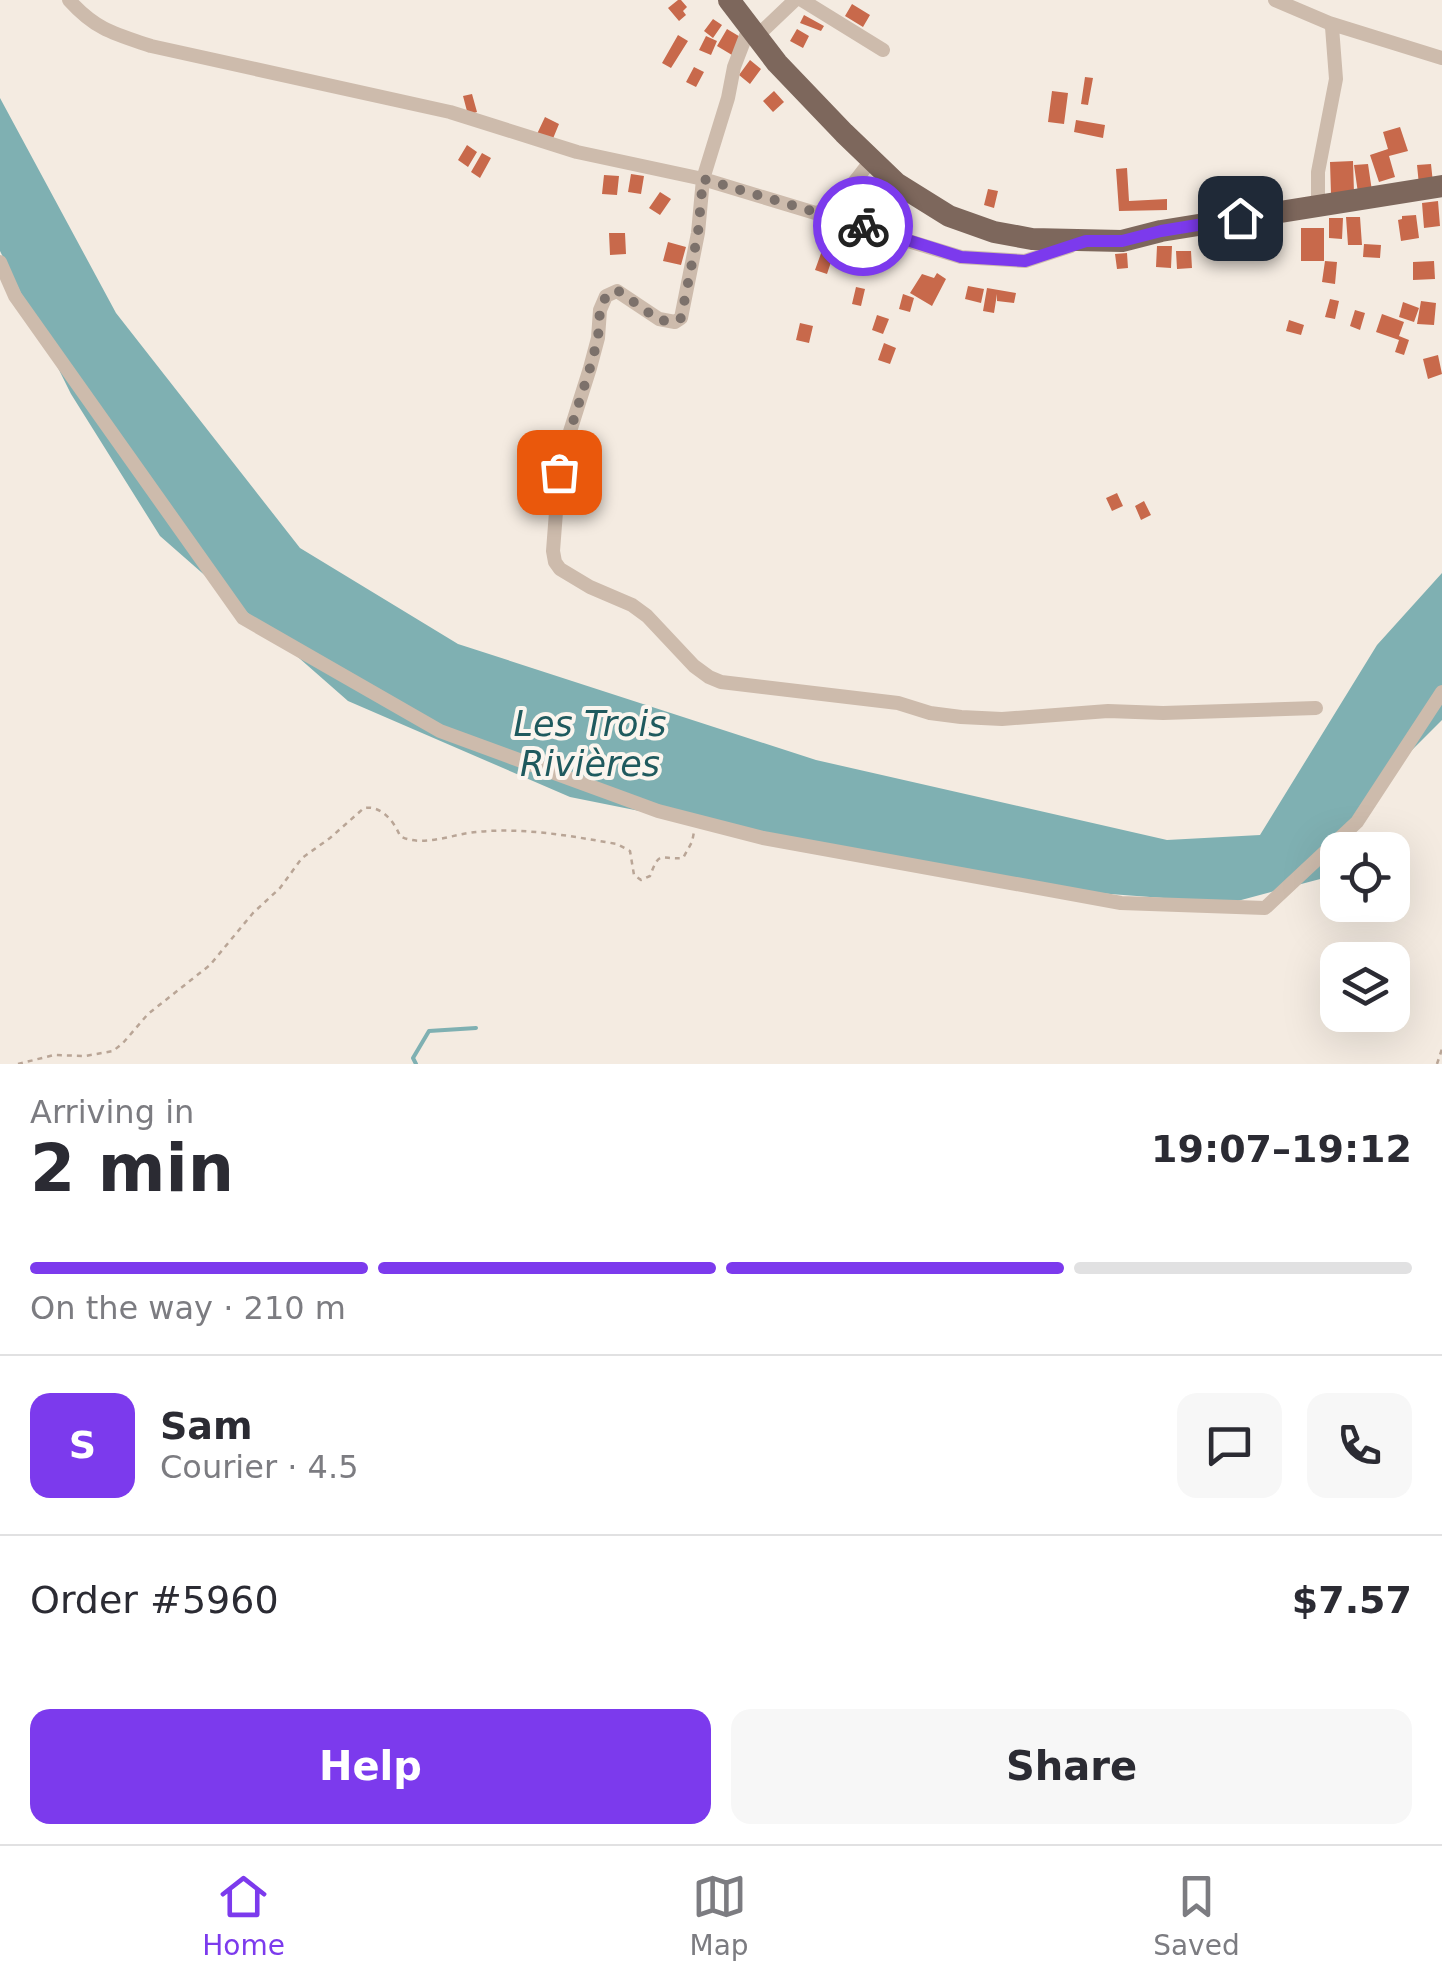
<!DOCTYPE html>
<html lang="en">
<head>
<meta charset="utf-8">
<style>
	body { margin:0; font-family:"DejaVu Sans",sans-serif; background:#f7f7f7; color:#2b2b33; height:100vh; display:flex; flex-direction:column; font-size:38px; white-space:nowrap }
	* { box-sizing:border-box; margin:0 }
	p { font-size:32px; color:#7c7c81 }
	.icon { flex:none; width:55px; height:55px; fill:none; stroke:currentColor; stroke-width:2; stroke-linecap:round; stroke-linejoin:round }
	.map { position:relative; height:1064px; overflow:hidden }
	.drawer { display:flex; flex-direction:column; background:#fff; flex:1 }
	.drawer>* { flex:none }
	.buttons { position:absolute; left:1320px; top:832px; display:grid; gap:20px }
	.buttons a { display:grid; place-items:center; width:90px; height:90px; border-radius:20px; background:#fff; box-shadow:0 10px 40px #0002; font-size:50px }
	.pin { position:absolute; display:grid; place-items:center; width:85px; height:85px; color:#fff; margin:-42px; border-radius:20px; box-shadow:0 5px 15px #0006 }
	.courier { position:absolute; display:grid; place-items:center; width:100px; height:100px; margin:-50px; border:8px solid #7c3aed; border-radius:50%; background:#fff; color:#222; box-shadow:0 2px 12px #0007 }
	.summary em { font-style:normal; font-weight:600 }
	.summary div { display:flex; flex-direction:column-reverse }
	.summary { display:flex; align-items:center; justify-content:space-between; height:170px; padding:0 30px }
	h1 { font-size:65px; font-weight:600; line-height:75px }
	.bar { display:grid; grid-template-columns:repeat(4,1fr); gap:15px 10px; align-content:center; height:120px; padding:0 30px }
	.bar i { height:12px; border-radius:8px; background:#e1e1e2 }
	.bar .current { background:#7c3aed }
	.bar p { grid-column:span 4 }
	.line { display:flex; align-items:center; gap:25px; padding:0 30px; border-top:2px solid #e1e1e2 }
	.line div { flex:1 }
	.round { display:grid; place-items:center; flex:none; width:105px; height:105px; border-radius:20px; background:#f7f7f7 }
	.primary-button { display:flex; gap:20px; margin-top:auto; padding:20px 30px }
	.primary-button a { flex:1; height:115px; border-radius:20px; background:#7c3aed; color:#fff; font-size:40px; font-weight:600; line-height:115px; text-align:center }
	.primary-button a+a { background:#f7f7f7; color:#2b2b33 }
	.dock { display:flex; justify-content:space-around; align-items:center; height:140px; border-top:2px solid #e1e1e2; background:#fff; font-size:28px; color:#7c7c81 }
	.dock a { display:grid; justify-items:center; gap:5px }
	.dock .current { color:#7c3aed }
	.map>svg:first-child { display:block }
	.water { fill:#7fb0b2 }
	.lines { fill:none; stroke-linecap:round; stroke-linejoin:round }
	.stream { stroke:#7fb0b2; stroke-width:4 }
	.building { fill:#c8694b }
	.path { stroke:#b9a596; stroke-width:2.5; stroke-dasharray:5 5; stroke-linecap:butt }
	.street { stroke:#cdbbac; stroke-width:14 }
	.primary { stroke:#7d675c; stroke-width:22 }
	.done { stroke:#7c716b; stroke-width:10; stroke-dasharray:0 18 }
	.route { stroke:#7c3aed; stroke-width:12 }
	.labels { text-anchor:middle; stroke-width:8; stroke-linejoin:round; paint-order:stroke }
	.water-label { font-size:35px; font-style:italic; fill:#1f5a5e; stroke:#fbf5ee }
</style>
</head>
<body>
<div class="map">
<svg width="1442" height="1064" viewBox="0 0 1442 1064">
	<rect width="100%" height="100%" fill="#f4ebe1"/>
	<path class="water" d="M0 98 116 313 300 548 458 644 816 760 1167 840 1260 835 1377 645 1442 573V720L1376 786 1340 850H1338L1337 854 1324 878 1230 903 1017 887 570 797 348 701 160 536 71 394 0 251Z"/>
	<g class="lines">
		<path class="stream" d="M416 1064 413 1058 429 1031 476 1028"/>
	</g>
	<path class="building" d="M678 0H681L687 7 683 11 686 15 679 21 668 8Z
		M852 4 870 15 863 27 845 16Z
		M804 15 824 26 821 31 800 23Z
		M713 19 722 25 713 38 704 31Z
		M727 29 742 38 732 55 717 46Z
		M797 29 809 36 803 48 790 41Z
		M678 35 688 41 671 68 662 63Z
		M706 36 717 41 711 55 699 50Z
		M750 60 761 69 750 84 739 75Z
		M694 67 704 72 696 87 686 82Z
		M1085 77 1093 78 1088 105 1081 104Z
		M774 91 784 102 773 112 763 101Z
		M1052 91 1068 93 1064 124 1048 122Z
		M472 94 477 112 468 115 463 96Z
		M545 117 559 124 552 141 537 134Z
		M1076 120 1105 125 1103 138 1074 132Z
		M1400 127 1408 151 1389 156 1395 177 1379 182 1370 155 1388 149 1383 132Z
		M467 145 477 152 468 167 458 160Z
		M482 153 491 158 480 178 471 172Z
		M1353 161 1354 193 1331 194 1330 162Z
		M1368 164 1372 191 1358 193 1354 165Z
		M1431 164 1433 183 1419 185 1417 165Z
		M1127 168 1129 201 1167 199V210L1119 211 1116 169Z
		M631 174 644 176 641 194 628 192Z
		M604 175 619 176 617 195 602 194Z
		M988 189 998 191 994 208 984 205Z
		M660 192 671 199 660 215 649 208Z
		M1438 201 1440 226 1424 228 1422 203Z
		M1416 215 1419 238 1401 241 1398 220 1402 219V216Z
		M1346 217H1360L1362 245H1348Z
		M1329 218H1343L1342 239 1329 238Z
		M1301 228H1324V261H1301Z
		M609 233H625L626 254 610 255Z
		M828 234 840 239 838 244 852 250 845 268 831 262 827 274 815 270Z
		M668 242 686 247 681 265 663 261Z
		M1364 244 1381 245 1380 258 1363 257Z
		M1157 246H1172L1171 268 1156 267Z
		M1176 251H1191L1192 268 1177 269Z
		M1127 253 1128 268 1117 269 1115 254Z
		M1325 261 1337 262 1335 284 1322 282Z
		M1434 261 1435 279 1413 280V262Z
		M937 273 946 279 932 306 910 293 922 274 934 278Z
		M968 286 984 289 981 303 965 299Z
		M856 287 865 289 861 306 852 304Z
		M987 288 1016 293 1014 303 997 301V294L994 313 983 311Z
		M903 294 914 298 910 312 899 309Z
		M1330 299 1339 301 1335 319 1325 317Z
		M1421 301 1436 303 1434 325 1417 324Z
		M1403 302 1419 308 1414 322 1399 317Z
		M1355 310 1365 313 1360 330 1350 326Z
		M1382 314 1404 322 1399 336 1409 340 1404 355 1395 352 1399 340 1376 332Z
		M877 315 889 319 883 334 872 330Z
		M1289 320 1304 325 1301 335 1286 331Z
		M800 323 813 326 809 343 796 340Z
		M884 343 896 348 890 364 878 360Z
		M1438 355 1442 374 1428 379 1423 359Z
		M1117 493 1123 506 1112 511 1106 498Z
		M1144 501 1151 515 1141 520 1135 506Z"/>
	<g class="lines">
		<path class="path" d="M18 1064 54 1055 85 1056 113 1051 123 1043 148 1014 210 965 253 913 280 888 302 858 330 838 364 808C381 805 394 821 400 836 422 848 453 834 476 832 524 827 570 836 617 844L630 851 634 875 641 880 650 876C660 849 660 860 683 858L692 842 694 832
			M1437 1064 1442 1049"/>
		<path class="street" d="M69 0C96 30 115 34 151 46L450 112 577 152 703 179 961 257 1025 261 1071 246
			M802 0 883 50
			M1275 0 1329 23 1332 27 1336 79 1318 172V206
			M1329 23 1442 58
			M749 28 734 67 728 98 703 179 698 233 681 318 675 322 659 319 617 291 606 296 600 310 598 338 590 368 567 441 559 473 553 551 555 562 560 569 590 587 632 605 647 616 694 666 709 677 721 682 898 703 930 713 961 717 1002 719 1108 711 1163 713 1316 708
			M756 37 795 0
			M818 213C843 197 854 184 871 160
			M0 262 15 296 243 618 440 731 658 811 763 838 1121 903 1265 908 1357 822 1442 692"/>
		<path class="primary" d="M729 0 777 63 844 133 896 183 949 216 994 232 1032 239 1122 241 1161 231 1442 186"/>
	</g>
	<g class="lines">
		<path class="done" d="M559 472 567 441 590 368 598 338 600 310 606 296 617 290 659 320 675 322 681 318 698 233 703 179 863 226"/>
		<path class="route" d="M863 226 961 257 1025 261 1086 241H1122L1161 231 1240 218"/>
	</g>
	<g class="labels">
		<g class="water-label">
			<text x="590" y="736">Les Trois<tspan x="590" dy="40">Rivières</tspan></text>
		</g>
	</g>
</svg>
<div class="buttons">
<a><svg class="icon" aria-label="locate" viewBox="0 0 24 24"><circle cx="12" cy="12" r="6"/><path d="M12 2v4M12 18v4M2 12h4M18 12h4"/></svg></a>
<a><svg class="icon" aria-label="layers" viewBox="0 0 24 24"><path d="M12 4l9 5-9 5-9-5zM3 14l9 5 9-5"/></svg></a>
</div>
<div class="pin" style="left:559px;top:472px;background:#ea580c"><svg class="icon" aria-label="bag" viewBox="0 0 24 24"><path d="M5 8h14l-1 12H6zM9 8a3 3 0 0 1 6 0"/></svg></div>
<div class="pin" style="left:1240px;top:218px;background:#1f2937"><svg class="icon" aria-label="home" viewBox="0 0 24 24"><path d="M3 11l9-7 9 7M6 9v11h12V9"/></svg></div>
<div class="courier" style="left:863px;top:226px"><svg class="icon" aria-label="bike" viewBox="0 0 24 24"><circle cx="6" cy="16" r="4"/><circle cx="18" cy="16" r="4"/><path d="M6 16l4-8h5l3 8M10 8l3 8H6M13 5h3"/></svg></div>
</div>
<section class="drawer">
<div class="summary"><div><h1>2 min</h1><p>Arriving in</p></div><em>19:07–19:12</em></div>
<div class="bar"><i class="current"></i><i class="current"></i><i class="current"></i><i></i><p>On the way · 210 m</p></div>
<div class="line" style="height:180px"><b class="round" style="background:#7c3aed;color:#fff">S</b><div><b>Sam</b><p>Courier · 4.5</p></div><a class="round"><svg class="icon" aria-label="chat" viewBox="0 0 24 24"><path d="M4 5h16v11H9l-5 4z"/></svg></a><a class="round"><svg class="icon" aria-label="phone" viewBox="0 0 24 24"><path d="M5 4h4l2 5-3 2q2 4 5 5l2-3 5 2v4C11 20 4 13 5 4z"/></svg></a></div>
<div class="line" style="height:130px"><div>Order #5960</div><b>$7.57</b></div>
<div class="primary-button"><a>Help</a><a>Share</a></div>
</section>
<nav class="dock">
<a class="current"><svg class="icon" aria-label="home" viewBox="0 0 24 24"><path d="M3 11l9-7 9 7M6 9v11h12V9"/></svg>Home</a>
<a><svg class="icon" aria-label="map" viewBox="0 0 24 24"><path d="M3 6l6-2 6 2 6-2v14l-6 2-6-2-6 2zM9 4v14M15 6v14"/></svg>Map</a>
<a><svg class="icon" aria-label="saved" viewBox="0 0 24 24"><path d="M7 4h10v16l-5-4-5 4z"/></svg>Saved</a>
</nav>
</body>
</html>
